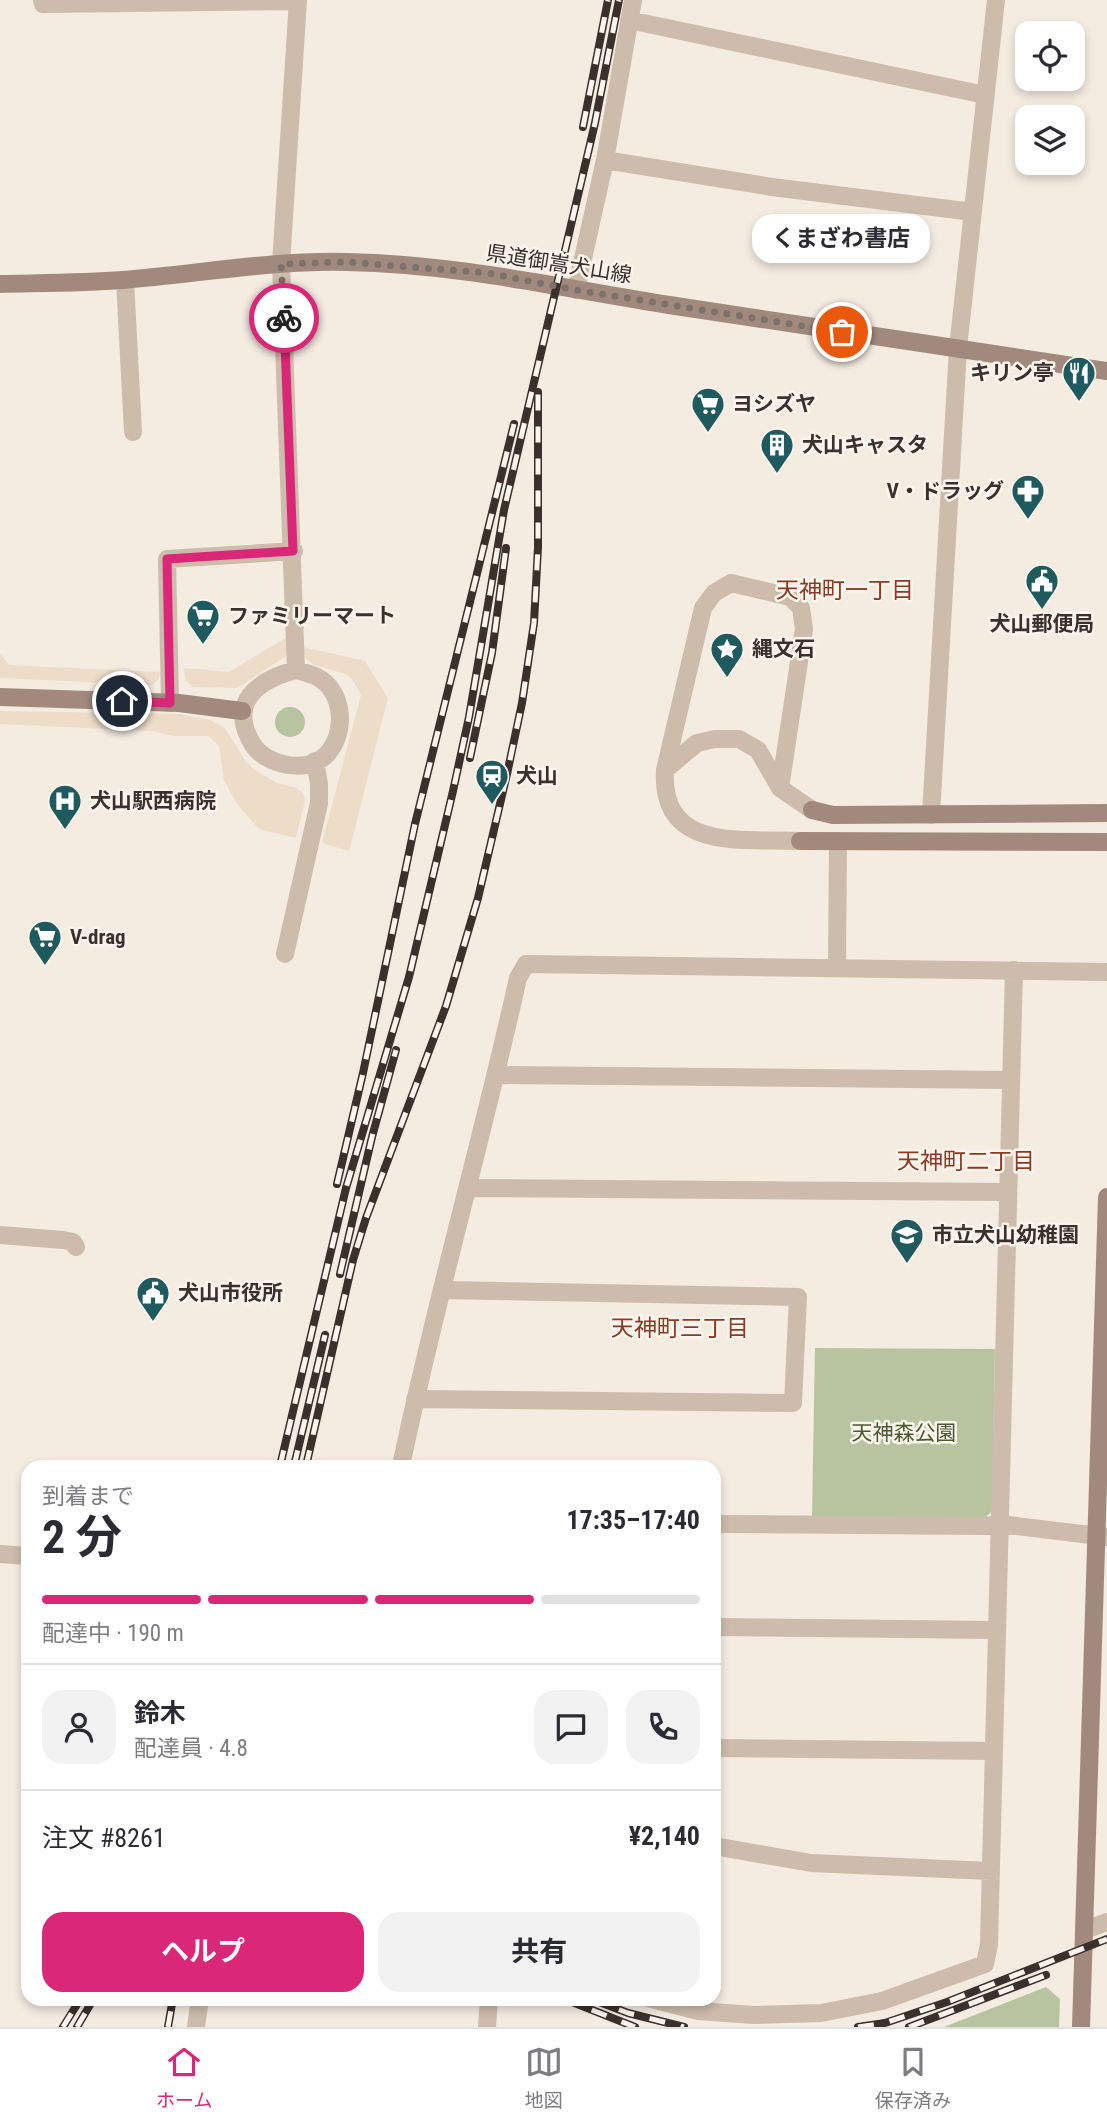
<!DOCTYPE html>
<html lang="ja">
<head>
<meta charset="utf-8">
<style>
	body { margin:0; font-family:"Roboto Condensed","Noto Sans JP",sans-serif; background:#f2f2f3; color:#2b2b33; height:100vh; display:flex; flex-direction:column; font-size:26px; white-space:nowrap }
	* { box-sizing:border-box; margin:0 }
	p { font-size:23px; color:#7c7c81 }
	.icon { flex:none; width:38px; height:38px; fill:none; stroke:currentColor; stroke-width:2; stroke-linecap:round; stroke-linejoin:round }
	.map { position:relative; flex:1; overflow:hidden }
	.side { position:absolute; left:21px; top:1460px; width:700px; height:546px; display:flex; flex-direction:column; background:#fff; border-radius:21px; box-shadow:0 4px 10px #0003 }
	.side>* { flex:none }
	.tools { position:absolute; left:1015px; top:21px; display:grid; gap:14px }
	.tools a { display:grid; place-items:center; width:70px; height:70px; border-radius:14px; background:#fff; box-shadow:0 4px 10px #0003; font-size:35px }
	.pin { position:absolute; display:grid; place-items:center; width:60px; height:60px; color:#fff; margin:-30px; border:4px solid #fff; border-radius:50%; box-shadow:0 2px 7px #0007 }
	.courier { position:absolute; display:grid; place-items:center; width:70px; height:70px; margin:-35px; border:5px solid #db2777; border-radius:50%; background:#fff; color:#222; box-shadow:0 2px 9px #0007 }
	.bubble { position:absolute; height:49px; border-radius:21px; background:#fff; box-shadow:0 4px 10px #0003; font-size:23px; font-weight:700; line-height:49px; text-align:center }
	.head em { font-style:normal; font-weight:700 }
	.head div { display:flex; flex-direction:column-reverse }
	.head { display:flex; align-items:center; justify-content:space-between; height:119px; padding:0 21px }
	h1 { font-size:46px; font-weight:700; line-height:52px }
	.bar { display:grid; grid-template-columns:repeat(4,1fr); gap:10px 7px; align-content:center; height:84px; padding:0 21px }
	.bar i { height:9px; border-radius:5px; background:#e1e1e2 }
	.bar .active { background:#db2777 }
	.bar p { grid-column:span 4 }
	.line { display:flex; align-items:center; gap:18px; padding:0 21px; border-top:2px solid #e1e1e2 }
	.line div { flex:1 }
	.round { display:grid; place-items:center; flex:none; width:74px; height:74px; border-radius:21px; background:#f2f2f3 }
	.action { display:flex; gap:14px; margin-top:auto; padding:14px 21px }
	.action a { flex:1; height:80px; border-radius:21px; background:#db2777; color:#fff; font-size:28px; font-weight:700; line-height:80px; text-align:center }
	.action a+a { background:#f2f2f3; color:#2b2b33 }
	.tab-bar { display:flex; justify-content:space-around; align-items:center; height:98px; border-top:2px solid #e1e1e2; background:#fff; font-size:19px; color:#7c7c81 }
	.tab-bar a { display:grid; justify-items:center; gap:4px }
	.tab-bar .active { color:#db2777 }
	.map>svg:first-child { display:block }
	.green { fill:#b8c4a0 }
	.plaza { fill:#ecdcc8 }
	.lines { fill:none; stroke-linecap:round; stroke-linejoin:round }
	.street { stroke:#cdbbac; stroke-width:18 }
	.secondary { stroke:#a18a7d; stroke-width:18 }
	.rail-casing { stroke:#3b302b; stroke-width:8 }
	.rail { stroke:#fbf5ee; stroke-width:5; stroke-dasharray:16; stroke-linecap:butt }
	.done { stroke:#7c716b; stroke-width:7; stroke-dasharray:0 12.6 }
	.route { stroke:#db2777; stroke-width:9 }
	.labels { text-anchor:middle; stroke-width:5; stroke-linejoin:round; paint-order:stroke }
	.street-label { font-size:21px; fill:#3b302b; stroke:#fbf5ee }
	.poi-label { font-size:21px; font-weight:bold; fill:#3b302b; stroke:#fbf5ee; text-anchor:start }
	.park-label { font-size:21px; fill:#4a5a2e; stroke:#fbf5ee }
	.neighbourhood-label { font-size:23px; fill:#8c3b22; stroke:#fbf5ee }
</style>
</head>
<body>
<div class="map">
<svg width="1107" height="2027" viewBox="0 0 1107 2027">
	<rect width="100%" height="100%" fill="#f4ebe1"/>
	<path class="green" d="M275 722a15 15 0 1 1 30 0a15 15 0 1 1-30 0Z
		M815 1348 995 1349 992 1511 985 1518 812 1516Z
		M1046 1987 1060 1999 1059 2027H944Z"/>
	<path class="plaza" d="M289 636 288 655 237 688 193 687 185 679 184 668 229 672Z
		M303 647 365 661 388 698 349 851 322 843 361 695 353 680 346 674 314 665 305 658Z
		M0 654 9 665 160 672 159 678 153 685 0 678Z
		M0 711 179 714 210 720 225 728 246 762 256 771 277 783 294 787 303 793 305 801 296 838 259 829 237 804 224 780 219 746 208 736H173L153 731 0 724Z"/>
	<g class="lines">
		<path class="street" d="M42 0 43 4 298 1
			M629 20 985 95
			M605 160 772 187 973 212
			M125 280 133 432
			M576 290 605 160 633 0
			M296 670 281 264 298 0
			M296 670C303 672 311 674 317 677 345 691 347 736 325 756 306 774 266 765 253 745 227 703 257 680 296 670Z
			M170 703 167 559 294 551
			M665 770 697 743 715 739H739L758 750 780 788
			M931 815 958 348 996 0
			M800 841C743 838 660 853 665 770L703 608 714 593 731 583 790 597 801 608 804 629 780 788 812 810
			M285 954 319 803V784L315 761
			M837 966 838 841
			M497 1075 1011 1080
			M468 1188 1008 1192
			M0 1235 63 1240 73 1242 76 1247
			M415 1399 793 1403 798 1297 443 1290
			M401 1466C435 1302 482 1141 518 978L526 964 1107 972
			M714 1524 984 1526 1000 1524 1107 1537
			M0 1554 28 1556
			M714 1627 997 1630
			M714 1748 993 1751
			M714 1846 811 1863 990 1871
			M1085 1930 1107 1922
			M648 1998 698 2011 754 2015 821 2013 882 2001 985 1964 989 1944 1014 970
			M196 2027 200 1998
			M487 2027 489 1998"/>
		<path class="secondary" d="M0 284C41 283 82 283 123 280 198 274 272 260 347 262 456 264 562 288 669 305 815 328 961 348 1107 371
			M0 697 179 703 242 711
			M812 810 833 815 1107 813
			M800 841 1107 842
			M1081 2027 1107 1197"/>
		<defs>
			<path id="rail" d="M583 127 608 0
				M470 758 492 653 506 548
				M337 1184 363 1073 415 824 514 424
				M340 1274 372 1137 396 1050
				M280 1466 346 1188 409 977 453 791 469 717 504 510 595 123 619 0
				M294 1466 325 1335
				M306 1466 353 1260 366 1218 446 1006 478 898 507 774 522 703 534 623 538 547V392
				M562 1998 635 2027
				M589 1998 628 2013 684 2027
				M63 2027 81 1998
				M77 2027 94 1998
				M168 2027 173 1998
				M858 2027 885 2023 947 2002 1107 1939
				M909 2027 1046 1975"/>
		</defs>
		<use href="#rail" class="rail-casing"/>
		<use href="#rail" class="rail"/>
	</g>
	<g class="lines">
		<path class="done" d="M284 318 281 264 347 262 487 273 576 290 842 332"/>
		<path class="route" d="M122 701 170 703 167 559 293 551 284 318"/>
	</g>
	<defs>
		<symbol id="restaurant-pin" viewBox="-11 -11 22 30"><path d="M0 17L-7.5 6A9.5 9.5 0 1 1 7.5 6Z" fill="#1f5a5e" stroke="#fbf5ee"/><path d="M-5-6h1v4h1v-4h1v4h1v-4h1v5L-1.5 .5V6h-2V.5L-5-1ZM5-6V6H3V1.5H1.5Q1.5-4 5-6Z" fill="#fff"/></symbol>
		<symbol id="supermarket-pin" viewBox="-11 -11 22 30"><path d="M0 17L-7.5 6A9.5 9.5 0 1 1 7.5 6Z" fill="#1f5a5e" stroke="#fbf5ee"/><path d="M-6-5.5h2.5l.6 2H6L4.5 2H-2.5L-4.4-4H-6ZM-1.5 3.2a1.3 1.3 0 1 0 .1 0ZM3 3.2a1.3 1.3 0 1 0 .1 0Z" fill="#fff"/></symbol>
		<symbol id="building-pin" viewBox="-11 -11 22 30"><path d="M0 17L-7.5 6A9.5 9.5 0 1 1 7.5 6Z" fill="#1f5a5e" stroke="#fbf5ee"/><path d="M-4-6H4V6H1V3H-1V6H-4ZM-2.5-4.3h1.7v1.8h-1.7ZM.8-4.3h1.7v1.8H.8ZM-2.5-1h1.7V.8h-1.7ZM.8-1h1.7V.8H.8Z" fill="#fff"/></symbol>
		<symbol id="pharmacy-pin" viewBox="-11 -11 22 30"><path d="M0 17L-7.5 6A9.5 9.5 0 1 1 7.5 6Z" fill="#1f5a5e" stroke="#fbf5ee"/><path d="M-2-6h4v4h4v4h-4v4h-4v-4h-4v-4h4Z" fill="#fff"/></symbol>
		<symbol id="civic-pin" viewBox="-11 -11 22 30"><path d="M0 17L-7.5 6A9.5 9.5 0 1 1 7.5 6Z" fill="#1f5a5e" stroke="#fbf5ee"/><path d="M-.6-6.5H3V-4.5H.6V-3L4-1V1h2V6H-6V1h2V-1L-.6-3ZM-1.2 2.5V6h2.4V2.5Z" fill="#fff"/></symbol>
		<symbol id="sight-pin" viewBox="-11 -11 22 30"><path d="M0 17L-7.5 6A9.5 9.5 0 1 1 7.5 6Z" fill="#1f5a5e" stroke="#fbf5ee"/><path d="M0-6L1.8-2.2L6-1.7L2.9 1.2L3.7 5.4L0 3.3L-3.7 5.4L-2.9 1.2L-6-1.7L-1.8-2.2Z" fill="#fff"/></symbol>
		<symbol id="station-pin" viewBox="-11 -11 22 30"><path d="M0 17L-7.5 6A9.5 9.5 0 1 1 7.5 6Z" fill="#1f5a5e" stroke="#fbf5ee"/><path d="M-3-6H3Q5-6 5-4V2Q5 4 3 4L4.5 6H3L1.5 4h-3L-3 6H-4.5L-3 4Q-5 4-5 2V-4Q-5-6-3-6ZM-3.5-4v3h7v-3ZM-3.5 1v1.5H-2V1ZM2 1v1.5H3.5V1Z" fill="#fff"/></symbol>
		<symbol id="hospital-pin" viewBox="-11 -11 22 30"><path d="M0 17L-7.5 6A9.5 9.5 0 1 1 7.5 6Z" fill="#1f5a5e" stroke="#fbf5ee"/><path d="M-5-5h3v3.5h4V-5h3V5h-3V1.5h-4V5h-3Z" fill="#fff"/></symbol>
		<symbol id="school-pin" viewBox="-11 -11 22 30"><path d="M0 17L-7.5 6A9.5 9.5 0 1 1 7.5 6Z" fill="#1f5a5e" stroke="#fbf5ee"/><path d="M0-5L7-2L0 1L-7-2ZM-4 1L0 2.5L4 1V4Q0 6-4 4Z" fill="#fff"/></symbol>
	</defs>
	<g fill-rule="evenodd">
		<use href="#restaurant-pin" x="1060" y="354" width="38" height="52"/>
		<use href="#supermarket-pin" x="689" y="385" width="38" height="52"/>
		<use href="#building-pin" x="758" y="426" width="38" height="52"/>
		<use href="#pharmacy-pin" x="1009" y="472" width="38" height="52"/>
		<use href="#civic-pin" x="1023" y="562" width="38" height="52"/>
		<use href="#supermarket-pin" x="184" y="597" width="38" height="52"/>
		<use href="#sight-pin" x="708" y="630" width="38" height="52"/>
		<use href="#station-pin" x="473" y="757" width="38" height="52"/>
		<use href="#hospital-pin" x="46" y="782" width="38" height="52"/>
		<use href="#supermarket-pin" x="26" y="918" width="38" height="52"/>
		<use href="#school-pin" x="888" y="1216" width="38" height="52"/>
		<use href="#civic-pin" x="134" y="1274" width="38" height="52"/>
	</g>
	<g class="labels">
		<g class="street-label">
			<text transform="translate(559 264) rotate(9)" y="7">県道御嵩犬山線</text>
		</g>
		<g class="poi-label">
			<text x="1054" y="380" text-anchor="end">キリン亭</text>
			<text x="732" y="411">ヨシズヤ</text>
			<text x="802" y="452">犬山キャスタ</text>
			<text x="1004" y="498" text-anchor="end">V・ドラッグ</text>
			<text x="228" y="623">ファミリーマート</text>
			<text x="1042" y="631" text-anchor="middle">犬山郵便局</text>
			<text x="752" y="656">縄文石</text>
			<text x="516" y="783">犬山</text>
			<text x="90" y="808">犬山駅西病院</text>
			<text x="70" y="944">V-drag</text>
			<text x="932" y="1242">市立犬山幼稚園</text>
			<text x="178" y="1300">犬山市役所</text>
		</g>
		<g class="park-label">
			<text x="904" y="1440">天神森公園</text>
		</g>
		<g class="neighbourhood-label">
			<text x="845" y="598">天神町一丁目</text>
			<text x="966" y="1169">天神町二丁目</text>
			<text x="680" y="1336">天神町三丁目</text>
		</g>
	</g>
</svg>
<div class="tools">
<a><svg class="icon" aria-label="locate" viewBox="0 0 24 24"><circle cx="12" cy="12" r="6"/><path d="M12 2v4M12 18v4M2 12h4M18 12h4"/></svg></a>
<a><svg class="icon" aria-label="layers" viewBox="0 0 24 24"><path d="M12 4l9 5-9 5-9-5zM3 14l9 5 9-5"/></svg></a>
</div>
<div class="pin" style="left:842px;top:332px;background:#ea580c"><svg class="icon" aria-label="bag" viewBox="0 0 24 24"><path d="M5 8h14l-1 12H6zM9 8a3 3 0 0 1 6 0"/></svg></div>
<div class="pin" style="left:122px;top:701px;background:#1f2937"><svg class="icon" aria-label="home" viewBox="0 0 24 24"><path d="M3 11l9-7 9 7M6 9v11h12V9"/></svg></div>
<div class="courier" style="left:284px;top:318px"><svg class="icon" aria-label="bike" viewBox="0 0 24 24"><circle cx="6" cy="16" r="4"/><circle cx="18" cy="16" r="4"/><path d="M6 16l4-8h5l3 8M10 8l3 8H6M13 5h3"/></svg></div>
<div class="bubble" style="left:752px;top:214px;width:178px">くまざわ書店</div>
<section class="side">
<div class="head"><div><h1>2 分</h1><p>到着まで</p></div><em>17:35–17:40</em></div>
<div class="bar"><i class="active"></i><i class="active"></i><i class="active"></i><i></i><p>配達中 · 190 m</p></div>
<div class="line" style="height:126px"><a class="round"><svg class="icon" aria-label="person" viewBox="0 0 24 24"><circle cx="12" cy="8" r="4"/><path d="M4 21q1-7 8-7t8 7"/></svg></a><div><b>鈴木</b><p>配達員 · 4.8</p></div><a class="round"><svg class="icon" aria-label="chat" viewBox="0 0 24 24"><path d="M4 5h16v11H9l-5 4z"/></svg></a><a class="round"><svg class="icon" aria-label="phone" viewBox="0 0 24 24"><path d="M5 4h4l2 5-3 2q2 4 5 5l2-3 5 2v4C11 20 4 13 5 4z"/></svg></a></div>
<div class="line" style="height:91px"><div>注文 #8261</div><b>¥2,140</b></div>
<div class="action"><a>ヘルプ</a><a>共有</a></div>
</section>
</div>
<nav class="tab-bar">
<a class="active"><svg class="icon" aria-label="home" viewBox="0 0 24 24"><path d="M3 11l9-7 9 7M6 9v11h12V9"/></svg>ホーム</a>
<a><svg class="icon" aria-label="map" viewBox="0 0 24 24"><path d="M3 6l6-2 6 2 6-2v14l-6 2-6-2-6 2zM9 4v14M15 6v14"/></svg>地図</a>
<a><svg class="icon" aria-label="saved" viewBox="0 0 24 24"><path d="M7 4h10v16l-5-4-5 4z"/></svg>保存済み</a>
</nav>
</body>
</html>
